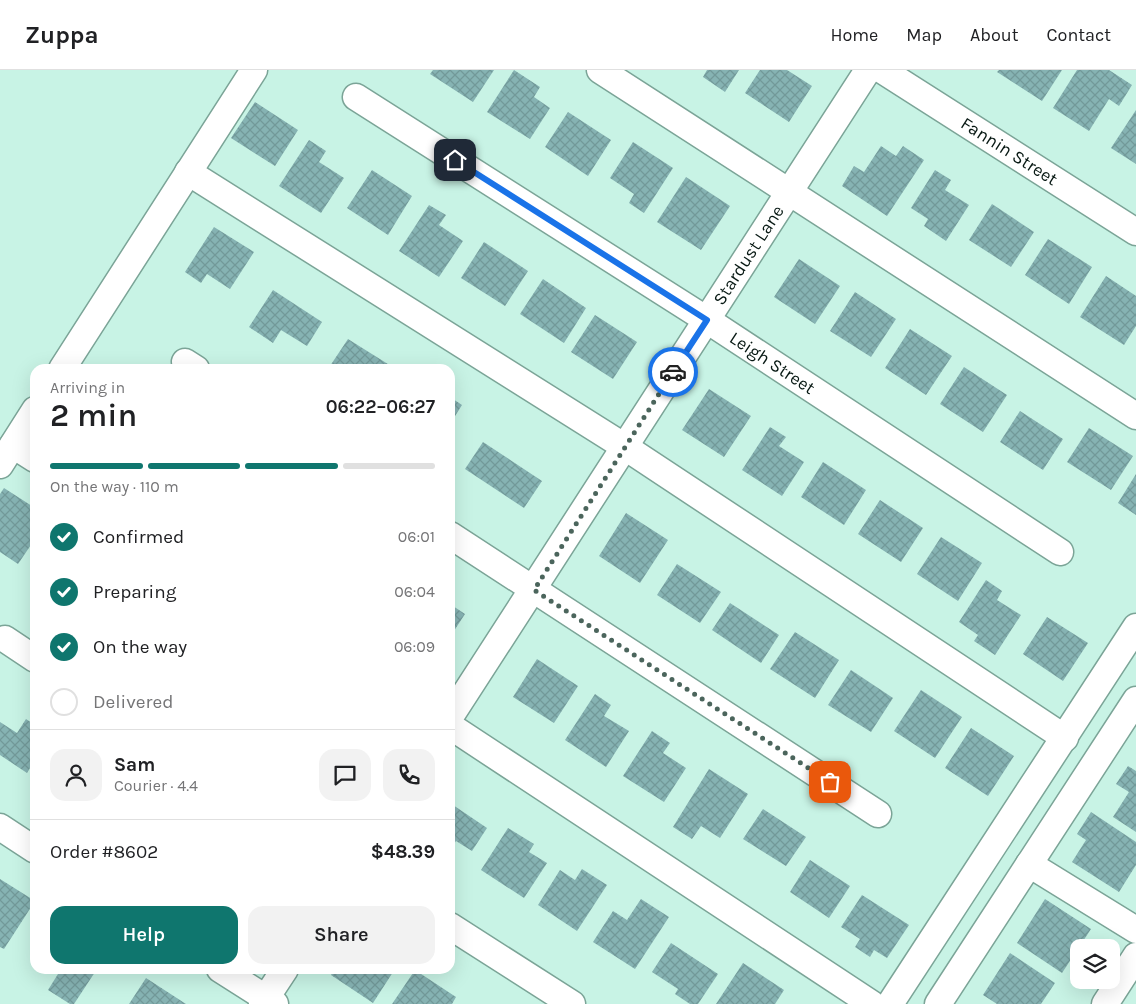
<!DOCTYPE html>
<html lang="en">
<head>
<meta charset="utf-8">
<style>
	body { margin:0; font-family:Karla,sans-serif; background:#f2f2f2; color:#202124; height:100vh; display:flex; flex-direction:column; font-size:19px; white-space:nowrap }
	* { box-sizing:border-box; margin:0 }
	p { font-size:16px; color:#757577 }
	.icon { flex:none; width:28px; height:28px; fill:none; stroke:currentColor; stroke-width:2; stroke-linecap:round; stroke-linejoin:round }
	.map { position:relative; flex:1; overflow:hidden }
	.details { position:absolute; left:30px; top:294px; width:425px; height:610px; display:flex; flex-direction:column; background:#fff; border-radius:15px; box-shadow:0 5px 20px #0002 }
	.details>* { flex:none }
	.buttons { position:absolute; left:1070px; top:869px; display:grid; gap:10px }
	.buttons a { display:grid; place-items:center; width:50px; height:50px; border-radius:10px; background:#fff; box-shadow:0 5px 20px #0002; font-size:25px }
	.pin { position:absolute; display:grid; place-items:center; width:42px; height:42px; color:#fff; margin:-21px; border-radius:10px; box-shadow:0 2px 8px #0006 }
	.courier { position:absolute; display:grid; place-items:center; width:50px; height:50px; margin:-25px; border:4px solid #1a73e8; border-radius:50%; background:#fff; color:#222; box-shadow:0 1px 6px #0007 }
	.summary em { font-style:normal; font-weight:600 }
	.summary div { display:flex; flex-direction:column-reverse }
	.summary { display:flex; align-items:center; justify-content:space-between; height:85px; padding:0 20px }
	h1 { font-size:32px; font-weight:600; line-height:38px }
	.bar { display:grid; grid-template-columns:repeat(4,1fr); gap:8px 5px; align-content:center; height:60px; padding:0 20px }
	.bar i { height:6px; border-radius:4px; background:#e0e0e0 }
	.bar .active { background:#0f766e }
	.bar p { grid-column:span 4 }
	.line { display:flex; align-items:center; gap:12px; padding:0 20px; border-top:1px solid #e0e0e0 }
	.line div { flex:1 }
	.round { display:grid; place-items:center; flex:none; width:52px; height:52px; border-radius:15px; background:#f2f2f2 }
	ol { padding:0 20px; list-style:none }
	li { display:flex; align-items:center; gap:15px; height:55px }
	li p { margin-inline-start:auto }
	li .icon { padding:5px; border-radius:50%; background:#0f766e; color:#fff; stroke-width:4 }
	li:last-child { color:#757577 }
	li i { width:28px; height:28px; border:2px solid #e0e0e0; border-radius:50% }
	.action { display:flex; gap:10px; margin-top:auto; padding:10px 20px }
	.action a { flex:1; height:58px; border-radius:15px; background:#0f766e; color:#fff; font-size:20px; font-weight:600; line-height:58px; text-align:center }
	.action a+a { background:#f2f2f2; color:#202124 }
	header { display:flex; align-items:center; gap:30px; box-sizing:border-box; height:70px; padding:0 25px; background:#fff; border-bottom:1px solid #e0e0e0 }
	header strong { font-size:24px }
	nav { display:flex; gap:28px; margin-inline-start:auto; font-size:18px }
	.map>svg:first-child { display:block }
	.building { fill:url(#building-cross-hatch) }
	.lines { fill:none; stroke-linecap:round; stroke-linejoin:round }
	.minor-casing { stroke:#7ba497; stroke-width:29 }
	.minor { stroke:#fff; stroke-width:26 }
	.done { stroke:#4b655c; stroke-width:5; stroke-dasharray:0 9 }
	.route { stroke:#1a73e8; stroke-width:6 }
	.labels { text-anchor:middle; stroke-width:4.5; stroke-linejoin:round; paint-order:stroke }
	.street-label { font-size:18px; fill:#071813; stroke:#fff }
</style>
</head>
<body>
<header>
<strong>Zuppa</strong>
<nav><a>Home</a><a>Map</a><a>About</a><a>Contact</a></nav>
</header>
<div class="map">
<svg width="1136" height="934" viewBox="0 0 1136 934">
	<defs>
		<pattern id="building-cross-hatch" width="8" height="8" patternUnits="userSpaceOnUse" patternTransform="scale(1.25)"><rect width="8" height="8" fill="#86b3b3"/><path d="M0 0l8 8M0 8l8-8" fill="none" stroke="#729999"/></pattern>
	</defs>
	<rect width="100%" height="100%" fill="#c8f3e5"/>
	<path class="building" d="M433 0H494L473 32 430 4Z
		M514 0 540 17 534 27 550 38 530 69 487 42Z
		M707 0H739L725 22 703 7Z
		M760 0H787L812 16 789 52 745 23Z
		M999 0H1062L1042 31 997 2Z
		M1077 0H1109L1132 15 1119 36 1109 29 1089 61 1053 38Z
		M255 32 298 60 275 96 231 68Z
		M1136 40V94L1111 78Z
		M568 42 611 70 588 106 545 77Z
		M309 70 326 81 319 92 344 108 321 143 279 116Z
		M633 72 673 98 644 143 629 133 634 124 610 108Z
		M881 76 896 86 903 76 924 90 887 146 842 116 854 96 864 102Z
		M372 100 412 126 388 165 347 138Z
		M935 100 951 110 945 120 969 135 946 171 924 156 928 149 911 138Z
		M686 107 730 136 701 180 657 152Z
		M992 134 1034 162 1011 197 969 170Z
		M429 135 446 145 439 155 463 171 439 207 399 181Z
		M214 157 254 182 230 219 207 204 201 213 185 202Z
		M1048 169 1092 197 1069 234 1025 205Z
		M484 172 528 201 505 236 461 208Z
		M799 189 840 216 815 254 774 227Z
		M1106 206 1136 226V256L1124 275 1080 247Z
		M543 209 586 238 564 273 520 244Z
		M273 220 322 252 307 276 281 260 273 273 249 257Z
		M855 222 896 249 871 287 830 261Z
		M595 245 637 272 613 309 571 282Z
		M910 259 952 286 926 325 885 298Z
		M348 269 391 296 389 299H328Z
		M964 297 1007 325 983 362 940 334Z
		M709 319 751 346 724 387 682 360Z
		M450 327 462 335 450 354Z
		M1020 341 1063 369 1043 400 1000 372Z
		M770 357 786 367 779 376 804 392 782 426 742 400Z
		M1089 358 1133 386 1111 420 1067 392Z
		M483 372 542 411 524 438 465 399Z
		M823 392 866 420 844 455 801 427Z
		M1136 404V445L1118 433Z
		M4 418 35 438V469L18 494 0 482V424Z
		M880 430 923 458 901 492 858 464Z
		M626 443 668 470 640 513 599 486Z
		M941 467 982 493 958 531 917 504Z
		M677 494 721 522 700 553 657 525Z
		M986 510 1002 521 997 530 1021 545 995 585 974 571 978 565 959 552Z
		M730 533 779 565 761 593 712 560Z
		M450 534 465 544 450 567Z
		M1047 547 1088 573 1063 611 1023 584Z
		M795 562 839 590 815 628 770 599Z
		M537 589 578 616 554 653 513 627Z
		M851 600 893 628 871 662 828 635Z
		M921 620 962 647 935 688 894 661Z
		M595 624 611 635 604 646 629 661 606 697 565 670Z
		M26 649 35 655V690L27 703 0 685V652L17 663Z
		M971 658 1014 686 988 726 945 698Z
		M652 661 670 673 663 683 686 698 664 732 623 706Z
		M1128 696 1136 701V762L1113 747 1129 722 1116 714Z
		M709 699 748 724 720 768 701 756 692 769 673 757Z
		M450 733 487 758 472 781 456 771 450 780Z
		M763 739 806 767 786 796 743 769Z
		M1091 742 1136 772V795L1119 822 1072 792 1086 770 1077 764Z
		M508 758 534 774 529 782 547 793 524 828 481 800Z
		M810 790 850 816 829 848 790 822Z
		M582 799 607 815 577 861 538 835 560 800 575 810Z
		M0 809 35 831 4 879 0 877Z
		M862 825 909 855 887 888 874 880 870 887 855 877 860 869 841 857Z
		M641 829 669 847 635 899 593 872 613 841 627 850Z
		M1045 829 1091 859 1062 903 1017 873Z
		M671 873 718 904 698 934H690L675 924 678 919 652 902Z
		M1010 883 1055 913 1041 934H997L983 925Z
		M743 893 784 920 775 934H716Z
		M50 899H97L74 934H70L48 920 58 904Z
		M334 899H395L373 933 331 905Z
		M415 900 456 927 452 934H392Z
		M146 908 186 934H129Z"/>
	<g class="lines">
		<defs>
			<g id="minor">
				<path d="M600 0 1136 346"/>
				<path id="s1" d="M882 0 1136 162"/>
				<path id="s2" d="M356 27 707 250 1060 482"/>
				<path d="M188 102 625 377 1065 668"/>
				<path d="M185 292 196 299"/>
				<path d="M62 299 254 0"/>
				<path d="M13 375 35 389"/>
				<path d="M0 395 35 340"/>
				<path d="M450 465 878 744"/>
				<path d="M5 569 35 589"/>
				<path id="s3" d="M450 647 868 0"/>
				<path d="M450 656 872 934"/>
				<path d="M0 757 35 780"/>
				<path d="M1029 794 1136 860"/>
				<path d="M450 856 572 934"/>
				<path d="M220 899 275 934"/>
				<path d="M262 934 285 899"/>
				<path d="M890 934 1136 557"/>
				<path d="M938 934 1136 630"/>
				<path d="M1105 934 1136 886"/>
			</g>
		</defs>
		<use href="#minor" class="minor-casing"/>
		<use href="#minor" class="minor"/>
	</g>
	<g class="lines">
		<path class="done" d="M673 302 534 520 830 712"/>
		<path class="route" d="M455 90 707 250 673 302"/>
	</g>
	<g class="labels">
		<g class="street-label">
			<text dy="6" stroke="none"><textPath href="#s1" startOffset="151">Fannin Street</textPath></text>
			<text dy="6" stroke="none"><textPath href="#s3" startOffset="550">Stardust Lane</textPath></text>
			<text dy="6" stroke="none"><textPath href="#s2" startOffset="494">Leigh Street</textPath></text>
		</g>
	</g>
</svg>
<div class="buttons">
<a><svg class="icon" aria-label="layers" viewBox="0 0 24 24"><path d="M12 4l9 5-9 5-9-5zM3 14l9 5 9-5"/></svg></a>
</div>
<div class="pin" style="left:830px;top:712px;background:#ea580c"><svg class="icon" aria-label="bag" viewBox="0 0 24 24"><path d="M5 8h14l-1 12H6zM9 8a3 3 0 0 1 6 0"/></svg></div>
<div class="pin" style="left:455px;top:90px;background:#1f2937"><svg class="icon" aria-label="home" viewBox="0 0 24 24"><path d="M3 11l9-7 9 7M6 9v11h12V9"/></svg></div>
<div class="courier" style="left:673px;top:302px"><svg class="icon" aria-label="car" viewBox="0 0 24 24"><path d="M5 17H2v-5l4-1 3-4h7l3 4 3 1v5h-3M9 17h6M6 11h13"/><circle cx="7" cy="17" r="2"/><circle cx="17" cy="17" r="2"/></svg></div>
<section class="details">
<div class="summary"><div><h1>2 min</h1><p>Arriving in</p></div><em>06:22–06:27</em></div>
<div class="bar"><i class="active"></i><i class="active"></i><i class="active"></i><i></i><p>On the way · 110 m</p></div>
<ol>
<li><svg class="icon" aria-label="check" viewBox="0 0 24 24"><path d="M5 12l5 5 9-10"/></svg>Confirmed<p>06:01</p></li>
<li><svg class="icon" aria-label="check" viewBox="0 0 24 24"><path d="M5 12l5 5 9-10"/></svg>Preparing<p>06:04</p></li>
<li><svg class="icon" aria-label="check" viewBox="0 0 24 24"><path d="M5 12l5 5 9-10"/></svg>On the way<p>06:09</p></li>
<li><i></i>Delivered</li>
</ol>
<div class="line" style="height:90px"><a class="round"><svg class="icon" aria-label="person" viewBox="0 0 24 24"><circle cx="12" cy="8" r="4"/><path d="M4 21q1-7 8-7t8 7"/></svg></a><div><b>Sam</b><p>Courier · 4.4</p></div><a class="round"><svg class="icon" aria-label="chat" viewBox="0 0 24 24"><path d="M4 5h16v11H9l-5 4z"/></svg></a><a class="round"><svg class="icon" aria-label="phone" viewBox="0 0 24 24"><path d="M5 4h4l2 5-3 2q2 4 5 5l2-3 5 2v4C11 20 4 13 5 4z"/></svg></a></div>
<div class="line" style="height:65px"><div>Order #8602</div><b>$48.39</b></div>
<div class="action"><a>Help</a><a>Share</a></div>
</section>
</div>
</body>
</html>
